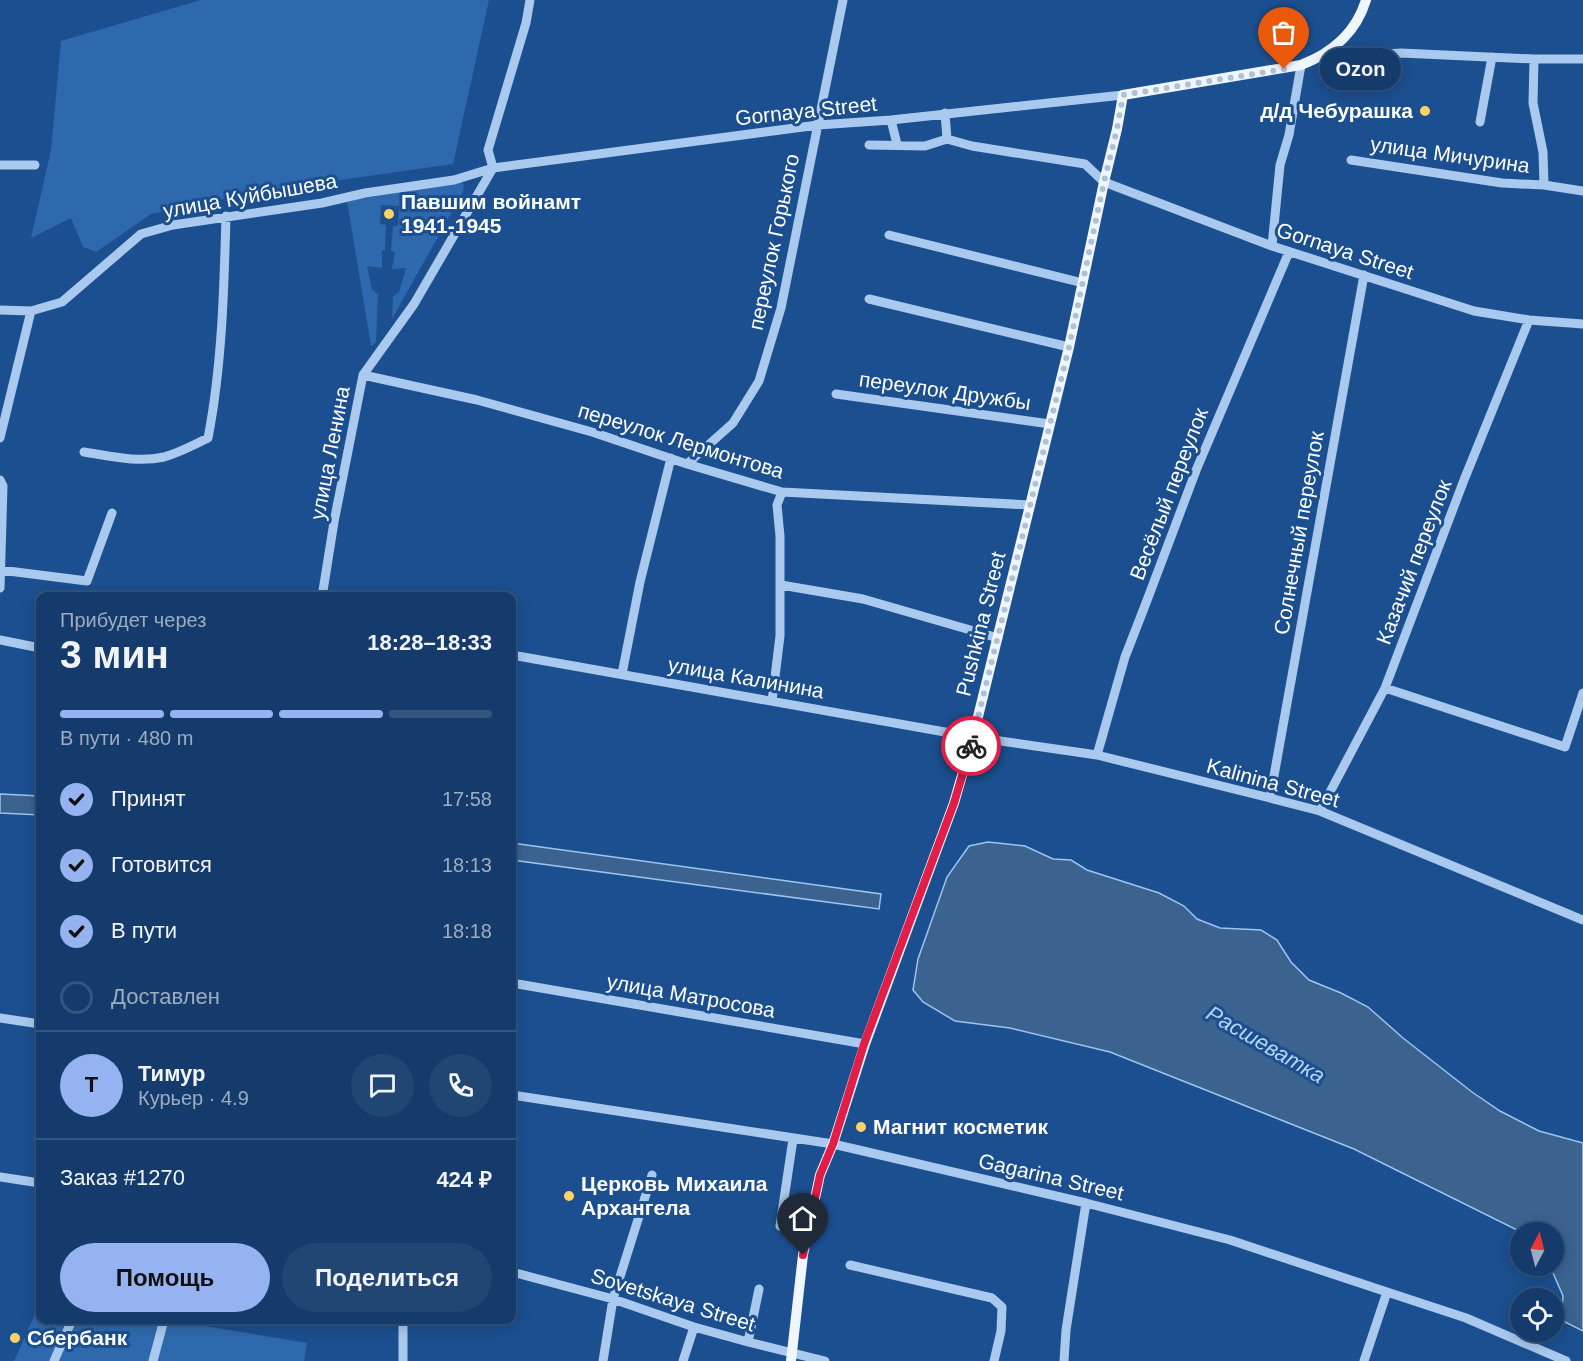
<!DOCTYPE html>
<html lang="ru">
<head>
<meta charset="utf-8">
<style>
	body { margin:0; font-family:Arial,sans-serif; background:#214673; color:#f1f3f6; height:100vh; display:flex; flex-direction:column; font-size:22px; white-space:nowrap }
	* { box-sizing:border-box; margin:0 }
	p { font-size:20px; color:#9dadc1 }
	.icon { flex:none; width:33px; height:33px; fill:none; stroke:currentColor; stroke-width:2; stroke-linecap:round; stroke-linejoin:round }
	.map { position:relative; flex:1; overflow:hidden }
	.side { position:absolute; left:36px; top:592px; width:480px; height:732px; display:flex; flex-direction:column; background:#143b6b; border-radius:12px; box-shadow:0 3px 15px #0003,0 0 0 2px #33557e }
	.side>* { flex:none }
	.needle { width:39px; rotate:7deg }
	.controls { position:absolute; left:1510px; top:1222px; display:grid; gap:12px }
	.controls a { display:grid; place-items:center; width:54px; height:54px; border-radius:50%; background:#143b6b; box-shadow:0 3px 15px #0003,0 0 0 2px #33557e; font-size:30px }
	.pin { position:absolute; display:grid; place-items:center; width:51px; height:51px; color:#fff; margin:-62px -26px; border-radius:50% 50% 50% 0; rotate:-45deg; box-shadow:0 0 6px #0007 }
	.pin .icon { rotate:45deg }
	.courier { position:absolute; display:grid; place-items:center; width:60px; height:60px; margin:-30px; border:4px solid #e11d48; border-radius:50%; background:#fff; color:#222; box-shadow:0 2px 8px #0007 }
	.bubble { position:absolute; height:42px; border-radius:21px; background:#143b6b; box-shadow:0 3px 15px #0003,0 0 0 2px #33557e; font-size:20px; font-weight:700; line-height:42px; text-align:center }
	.overview em { font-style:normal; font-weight:700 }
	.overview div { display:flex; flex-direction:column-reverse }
	.overview { display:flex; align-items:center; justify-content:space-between; height:102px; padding:0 24px }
	h1 { font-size:39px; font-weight:700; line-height:45px }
	.bar { display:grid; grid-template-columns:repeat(4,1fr); gap:9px 6px; align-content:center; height:72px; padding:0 24px }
	.bar i { height:8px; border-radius:4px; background:#33557e }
	.bar .on { background:#95b2f1 }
	.bar p { grid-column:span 4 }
	.line { display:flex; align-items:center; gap:15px; padding:0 24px; border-top:2px solid #33557e }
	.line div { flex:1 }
	.round { display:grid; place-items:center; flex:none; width:63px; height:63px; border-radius:32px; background:#214673 }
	ol { padding:0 24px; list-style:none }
	li { display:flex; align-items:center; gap:18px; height:66px }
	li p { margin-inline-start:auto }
	li .icon { padding:6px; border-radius:50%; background:#95b2f1; color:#111; stroke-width:4 }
	li:last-child { color:#9dadc1 }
	li i { width:33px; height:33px; border:3px solid #33557e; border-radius:50% }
	.primary-button { display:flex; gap:12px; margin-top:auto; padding:12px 24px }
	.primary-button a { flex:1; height:69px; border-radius:36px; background:#95b2f1; color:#111; font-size:24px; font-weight:700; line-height:69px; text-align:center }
	.primary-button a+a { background:#214673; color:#f1f3f6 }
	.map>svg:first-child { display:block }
	.green { fill:#2e69ad }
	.water { fill:#3c6290; stroke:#9cc4f0; stroke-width:1.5 }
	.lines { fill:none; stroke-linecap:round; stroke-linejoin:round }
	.minor { stroke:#a9c9ee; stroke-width:9 }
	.major { stroke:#f0f6ff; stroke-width:10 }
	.done { stroke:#afc1d8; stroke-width:6; stroke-dasharray:0 10.8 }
	.route { stroke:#e11d48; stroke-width:8 }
	.poi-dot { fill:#ffd166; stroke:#1b4f8f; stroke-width:2 }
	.labels { text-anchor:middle; stroke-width:6; stroke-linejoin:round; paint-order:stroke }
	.street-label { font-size:21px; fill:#fff; stroke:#1b4f8f }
	.poi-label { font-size:21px; font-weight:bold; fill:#fff; stroke:#1b4f8f; text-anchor:start }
	.water-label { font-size:22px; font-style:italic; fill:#b5d3f5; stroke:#1b4f8f }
</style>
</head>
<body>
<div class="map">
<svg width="1583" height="1361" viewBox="0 0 1583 1361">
	<rect width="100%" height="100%" fill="#1b4f8f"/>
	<path class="green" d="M201 0H489L453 164 256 192 151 214 96 252 83 247 71 218 31 238 51 150 61 41Z
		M461 182 464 185 463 192 392 319 393 296 399 292 406 268 392 269 395 252 391 251 393 226H398L399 206 381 205 380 224 386 225 385 250H382V268L367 266 372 289 378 295 376 342 371 346 347 201Z
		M40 1303V1320H180L205 1326 307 1343 304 1361H14Z"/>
	<path class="water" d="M0 794 40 796V815L0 813Z
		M988 842 1025 846 1053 859 1071 860 1087 870 1159 893 1184 906 1197 919 1220 928 1261 930 1277 940 1291 962 1309 980 1341 993 1368 1007 1403 1038 1472 1092 1500 1111 1539 1131 1583 1143V1331L1561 1320 1563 1296 1550 1266H1554V1233H1523L1354 1149 1110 1052 1010 1028 955 1021 923 1002 913 990 918 959 947 877 969 846Z
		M512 843 881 894 879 909 512 860Z"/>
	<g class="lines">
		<path class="minor" d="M1320 58 1401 53 1534 59H1583
			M945 113 947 139
			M891 120 897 144
			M1480 122 1492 57
			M869 145 925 146 947 139 972 146 1085 164 1104 182 1272 246 1474 311 1529 320 1583 324
			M1351 160 1502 183 1544 185 1543 152 1533 103 1534 59
			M0 165H35
			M1544 185 1583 191
			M889 235 1083 283
			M1272 246 1280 165 1289 135 1301 65
			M869 299 1069 347
			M0 310 31 311 62 302 141 234 173 225 322 203 365 193 454 180 493 168 818 125 891 120 1123 95
			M363 375 477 400 592 432 687 464 782 492 1030 505
			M836 394 1050 424
			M0 438 31 311
			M84 452C110 456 138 463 164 457 179 453 194 445 208 438 222 366 224 290 226 216
			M687 464 733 423 759 381 781 308 843 0
			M0 480 3 486 0 588
			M0 570 87 581 112 513
			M781 585 863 599 998 638
			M322 597 334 522 363 375 414 304 493 168 488 150 526 23 530 0
			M0 640 40 648
			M512 655 973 737 1097 755 1270 798 1320 811 1583 920
			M622 674 640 582 671 458
			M1385 688 1565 747 1583 693
			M772 701 780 636V536L777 505 782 492
			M1097 755 1125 657 1146 603 1197 468 1289 252
			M1270 798 1364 275
			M1320 811 1385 688 1464 480 1529 320
			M512 983 865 1044
			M0 1018 40 1024
			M512 1095 833 1144 1086 1203 1230 1240 1387 1292 1466 1318 1566 1361
			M0 1177 40 1183
			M780 1226 793 1139
			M850 1265 992 1298 1002 1307 1001 1331 994 1361
			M512 1272 613 1299 694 1327 748 1342 825 1361
			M403 1320V1361
			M748 1342 759 1289
			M54 1361 72 1320
			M153 1361 164 1320
			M603 1361 613 1299 652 1175
			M683 1361 694 1327
			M1064 1361 1066 1330 1086 1203
			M1364 1361 1387 1292"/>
		<path class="major" d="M791 1361 803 1255 820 1175 833 1144 865 1044 954 803 973 737 1069 347 1104 182 1117 129 1123 95 1301 65C1332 53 1356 33 1366 0"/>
	</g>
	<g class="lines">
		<path class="done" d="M971 746 1069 347 1104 182 1117 129 1123 95 1284 69"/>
		<path class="route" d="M803 1255 820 1175 833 1144 864 1044 954 803 971 746"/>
	</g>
	<g class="poi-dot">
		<circle cx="1425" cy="111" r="6"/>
		<circle cx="389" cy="214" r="6"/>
		<circle cx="861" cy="1127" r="6"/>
		<circle cx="569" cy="1196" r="6"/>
		<circle cx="15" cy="1338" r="6"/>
	</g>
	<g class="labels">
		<g class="street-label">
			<text transform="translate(806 111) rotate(-6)" y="7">Gornaya Street</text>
			<text transform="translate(1450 155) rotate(8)" y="7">улица Мичурина</text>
			<text transform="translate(250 196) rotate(-10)" y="7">улица Куйбышева</text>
			<text transform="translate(774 242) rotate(-78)" y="7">переулок Горького</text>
			<text transform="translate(1345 251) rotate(18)" y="7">Gornaya Street</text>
			<text transform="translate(945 391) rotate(8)" y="7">переулок Дружбы</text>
			<text transform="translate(681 441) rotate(17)" y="7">переулок Лермонтова</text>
			<text transform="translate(330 453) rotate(-79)" y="7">улица Ленина</text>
			<text transform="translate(1169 494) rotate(-69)" y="7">Весёлый переулок</text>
			<text transform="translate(1299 533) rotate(-80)" y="7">Солнечный переулок</text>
			<text transform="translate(1414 562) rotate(-69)" y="7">Казачий переулок</text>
			<text transform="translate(981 624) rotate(-76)" y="7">Pushkina Street</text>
			<text transform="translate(746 678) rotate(10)" y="7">улица Калинина</text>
			<text transform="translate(1273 783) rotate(15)" y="7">Kalinina Street</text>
			<text transform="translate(691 996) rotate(10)" y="7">улица Матросова</text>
			<text transform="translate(1051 1177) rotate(13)" y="7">Gagarina Street</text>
			<text transform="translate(673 1300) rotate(17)" y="7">Sovetskaya Street</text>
		</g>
		<g class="poi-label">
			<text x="1413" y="118" text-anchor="end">д/д Чебурашка</text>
			<text x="401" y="209">Павшим войнамт<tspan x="401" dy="24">1941-1945</tspan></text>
			<text x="873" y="1134">Магнит косметик</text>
			<text x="581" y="1191">Церковь Михаила<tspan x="581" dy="24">Архангела</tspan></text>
			<text x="27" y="1345">Сбербанк</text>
		</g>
		<g class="water-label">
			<text transform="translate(1266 1044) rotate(30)" y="8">Расшеватка</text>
		</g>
	</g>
</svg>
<div class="controls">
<a><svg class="needle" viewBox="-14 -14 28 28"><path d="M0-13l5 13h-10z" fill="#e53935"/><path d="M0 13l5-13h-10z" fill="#9dadc1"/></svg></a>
<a><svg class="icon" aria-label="locate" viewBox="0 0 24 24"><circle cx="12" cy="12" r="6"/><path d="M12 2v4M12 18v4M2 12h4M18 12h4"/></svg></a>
</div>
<div class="pin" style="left:1284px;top:69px;background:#ea580c"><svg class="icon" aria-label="bag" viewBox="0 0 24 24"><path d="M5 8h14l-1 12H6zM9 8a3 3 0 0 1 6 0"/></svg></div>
<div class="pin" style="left:803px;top:1255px;background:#1f2937"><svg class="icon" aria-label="home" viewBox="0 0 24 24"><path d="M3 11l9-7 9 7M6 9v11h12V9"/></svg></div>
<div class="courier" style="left:971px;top:746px"><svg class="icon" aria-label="bike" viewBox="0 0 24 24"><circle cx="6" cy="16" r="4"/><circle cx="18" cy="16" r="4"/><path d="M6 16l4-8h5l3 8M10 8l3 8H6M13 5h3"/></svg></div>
<div class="bubble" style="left:1320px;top:48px;width:81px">Ozon</div>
<section class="side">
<div class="overview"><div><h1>3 мин</h1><p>Прибудет через</p></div><em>18:28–18:33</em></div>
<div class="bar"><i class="on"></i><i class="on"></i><i class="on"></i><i></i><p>В пути · 480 m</p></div>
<ol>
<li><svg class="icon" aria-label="check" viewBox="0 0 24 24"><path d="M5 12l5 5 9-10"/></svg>Принят<p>17:58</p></li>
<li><svg class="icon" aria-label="check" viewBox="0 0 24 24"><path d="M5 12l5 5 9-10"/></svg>Готовится<p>18:13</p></li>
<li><svg class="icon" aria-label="check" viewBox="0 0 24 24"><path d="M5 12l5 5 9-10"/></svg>В пути<p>18:18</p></li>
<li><i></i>Доставлен</li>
</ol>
<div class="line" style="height:108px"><b class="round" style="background:#95b2f1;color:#111">Т</b><div><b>Тимур</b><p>Курьер · 4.9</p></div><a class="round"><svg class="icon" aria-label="chat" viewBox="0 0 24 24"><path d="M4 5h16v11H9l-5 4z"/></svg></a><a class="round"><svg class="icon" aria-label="phone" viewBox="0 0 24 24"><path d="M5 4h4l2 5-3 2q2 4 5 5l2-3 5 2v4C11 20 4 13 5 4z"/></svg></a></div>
<div class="line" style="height:78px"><div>Заказ #1270</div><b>424 ₽</b></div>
<div class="primary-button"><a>Помощь</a><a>Поделиться</a></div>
</section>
</div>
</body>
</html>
